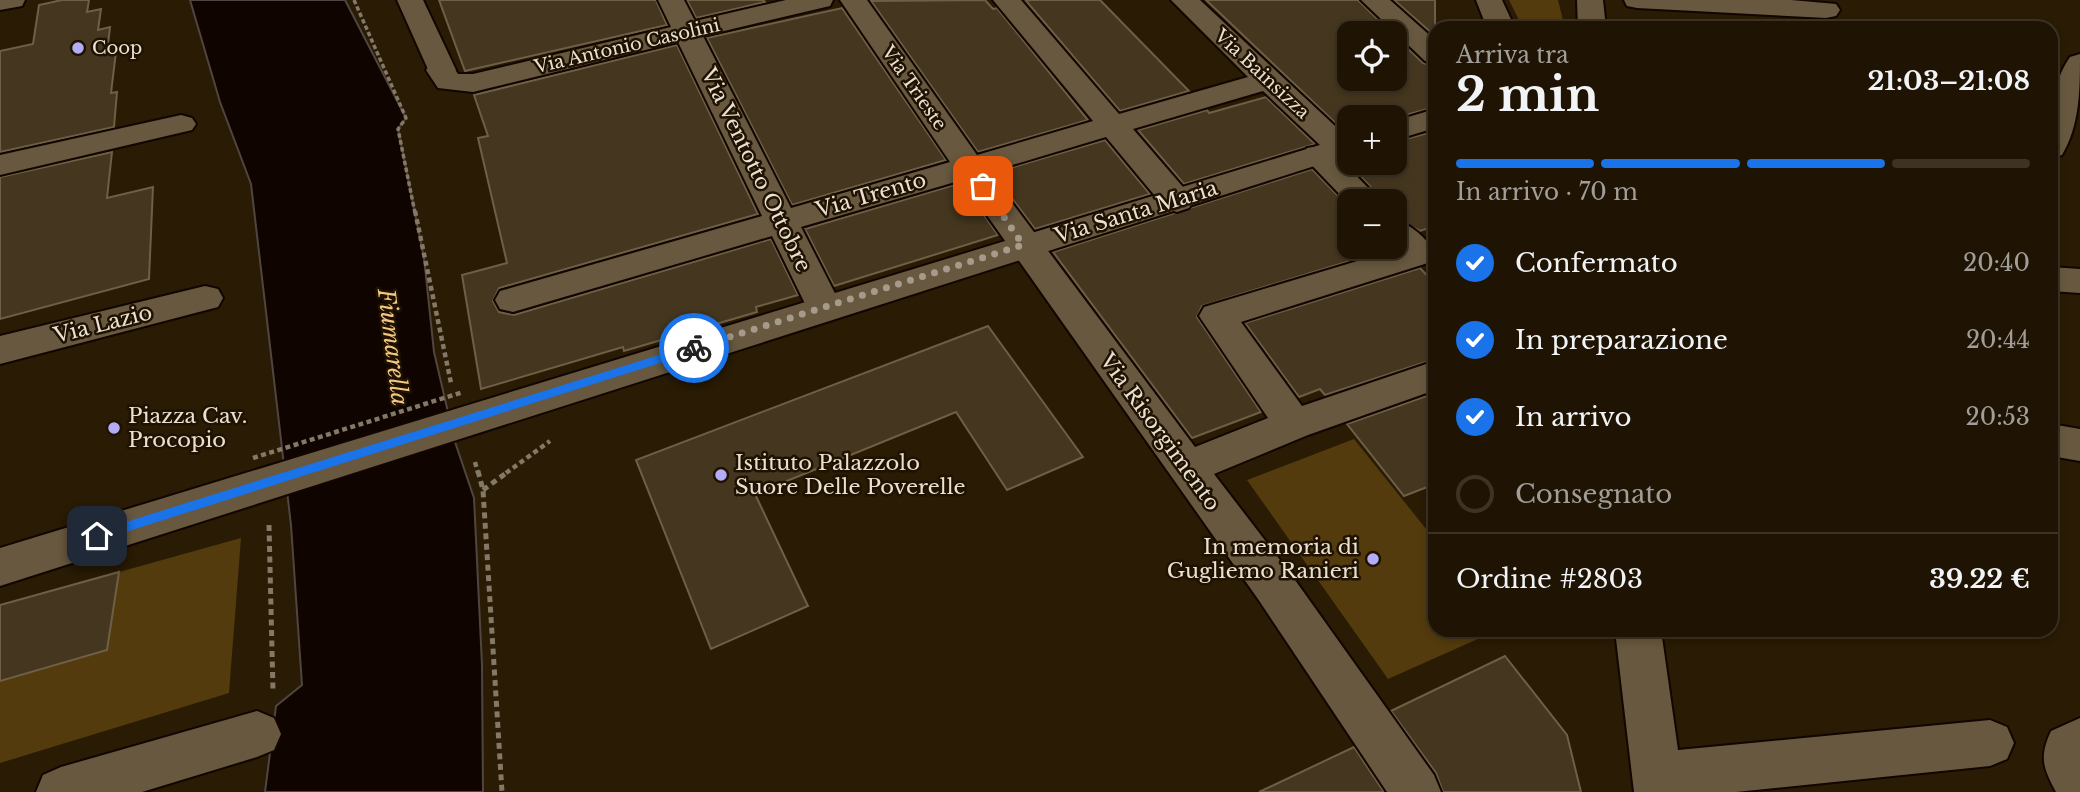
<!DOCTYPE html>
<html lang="it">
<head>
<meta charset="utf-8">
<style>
	body { margin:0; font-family:"Libre Baskerville",serif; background:#2c2112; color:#f1f3f6; height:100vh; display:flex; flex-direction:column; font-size:26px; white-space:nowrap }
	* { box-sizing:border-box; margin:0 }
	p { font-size:23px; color:#a19e9a }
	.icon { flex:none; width:38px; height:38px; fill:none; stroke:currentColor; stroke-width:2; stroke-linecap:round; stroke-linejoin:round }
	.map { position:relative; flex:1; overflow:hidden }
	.side { position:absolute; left:1428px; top:21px; width:630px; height:616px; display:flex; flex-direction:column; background:#1f1403; border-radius:21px; box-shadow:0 4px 10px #0003,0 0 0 2px #3c3325 }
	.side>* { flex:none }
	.fabs { position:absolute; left:1337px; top:21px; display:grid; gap:14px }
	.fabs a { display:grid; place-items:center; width:70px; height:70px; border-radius:14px; background:#1f1403; box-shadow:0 4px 10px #0003,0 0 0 2px #3c3325; font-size:35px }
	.pin { position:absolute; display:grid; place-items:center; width:60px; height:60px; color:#fff; margin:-30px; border-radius:14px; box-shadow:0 4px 10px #0006 }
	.courier { position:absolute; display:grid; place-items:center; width:70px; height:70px; margin:-35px; border:5px solid #1a73e8; border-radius:50%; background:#fff; color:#222; box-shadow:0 2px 9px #0007 }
	.overview em { font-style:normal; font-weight:800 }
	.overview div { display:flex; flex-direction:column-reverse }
	.overview { display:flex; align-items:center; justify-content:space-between; height:119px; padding:0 28px }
	h1 { font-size:46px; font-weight:800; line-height:52px }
	.bar { display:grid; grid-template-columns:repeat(4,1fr); gap:10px 7px; align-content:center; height:84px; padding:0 28px }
	.bar i { height:9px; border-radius:5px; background:#3c3325 }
	.bar .current { background:#1a73e8 }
	.bar p { grid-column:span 4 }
	.line { display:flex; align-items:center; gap:18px; padding:0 28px; border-top:2px solid #3c3325 }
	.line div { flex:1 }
	ol { padding:0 28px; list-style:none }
	li { display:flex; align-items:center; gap:21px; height:77px }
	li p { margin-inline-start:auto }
	li .icon { padding:7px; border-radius:50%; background:#1a73e8; color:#fff; stroke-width:4 }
	li:last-child { color:#a19e9a }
	li i { width:38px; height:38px; border:4px solid #3c3325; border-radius:50% }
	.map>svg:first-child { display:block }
	.green { fill:#533b0d }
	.water { fill:#0f0400; stroke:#50463f; stroke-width:2 }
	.building { fill:#45371f; stroke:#6e5f46; stroke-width:2 }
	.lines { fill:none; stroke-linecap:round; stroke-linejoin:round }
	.minor-casing { stroke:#110600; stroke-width:4 }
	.tertiary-casing { stroke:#110600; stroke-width:4 }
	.path-far2 { stroke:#847866; stroke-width:3.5; stroke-dasharray:4.5 2.5; stroke-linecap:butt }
	.path-far1 { stroke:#847866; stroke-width:4.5; stroke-dasharray:5 3.5; stroke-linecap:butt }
	.path { stroke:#847866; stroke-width:5; stroke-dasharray:6 4.5; stroke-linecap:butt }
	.minor { fill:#68583f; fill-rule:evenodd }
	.tertiary { fill:#68583f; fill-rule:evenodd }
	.path-bridge { stroke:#847866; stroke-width:4.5; stroke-dasharray:5 3.5; stroke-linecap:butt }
	.route { fill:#1a73e8 }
	.done { stroke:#a69b8a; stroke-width:7; stroke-dasharray:0 12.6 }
	.poi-dot { fill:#b5acf8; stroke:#1f1200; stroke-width:2.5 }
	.labels { text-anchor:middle; stroke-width:5; stroke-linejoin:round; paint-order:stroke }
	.far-street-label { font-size:18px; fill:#e9e0d2; stroke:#1f1200 }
	.far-poi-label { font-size:18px; fill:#e9e0d2; stroke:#1f1200; text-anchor:start }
	.street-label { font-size:21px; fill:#e9e0d2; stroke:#1f1200 }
	.poi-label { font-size:21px; fill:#e9e0d2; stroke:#1f1200; text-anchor:start }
	.water-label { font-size:23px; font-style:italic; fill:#f3c781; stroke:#1f1200 }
</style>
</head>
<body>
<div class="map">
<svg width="2080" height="792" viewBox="0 0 2080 792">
	<rect width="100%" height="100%" fill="#291b04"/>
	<path class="green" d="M1509 0H1558L1565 28H1523Z
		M1354 439 1435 540V630H1498L1388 679 1247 480Z
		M241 538 229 693 0 763V681L107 649 119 572Z"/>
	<path class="water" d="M190 0H345L406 118 398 129 424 258 434 352 455 442 474 498 482 665 483 792H265L276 706 302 685 291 525 251 184 220 102Z"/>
	<path class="building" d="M62 0H89L87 12 101 9 98 30 110 27 107 53 116 52 111 93 117 92 114 127 0 152V51L33 44 39 5Z
		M439 0H656L667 25 465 71Z
		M687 0H763L765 2 696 18Z
		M985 0 993 9 997 8 1088 120 978 152 871 1Z
		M1031 0H1100L1189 91 1120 111 1026 1Z
		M1206 0H1358L1392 33H1349V79H1395V36L1423 63 1435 66V107L1395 118 1349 117 1347 134Z
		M1394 0H1435V36Z
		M842 8 946 160 792 205 707 38Z
		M677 45 758 214 499 288 493 301 499 312 514 315 771 239 798 295 756 307 757 312 624 351 623 347 481 389 462 275 507 263 478 138 488 136 474 95Z
		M1266 97 1315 144 1184 184 1138 130 1207 110 1209 113Z
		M1435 131V226L1420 231 1395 218V201H1384L1344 159 1349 158V163H1395V142Z
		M1105 140 1150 194 1035 229 993 173Z
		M112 152 107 198 153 187 149 279 0 319V177Z
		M1312 169 1349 207V247L1389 249 1202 306 1197 317 1261 412 1192 438 1053 252Z
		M961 183 998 235 834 286 805 229Z
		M1420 268 1435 284V359L1325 395 1320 389 1299 397 1245 323Z
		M988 326 1083 457 1007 490 956 412 755 494 808 606 711 649 636 460Z
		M1435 393V484L1404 496 1347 424Z
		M119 572 107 650 0 681V605Z
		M1505 656 1567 735 1581 792H1443L1436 773 1391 711Z
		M1354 747 1384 792H1259Z"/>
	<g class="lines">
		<defs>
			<path id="minor" d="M0 0H25L22 6 0 10Z
				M658 0H684L695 21 786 0H833L830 6 703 36 791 208 950 162 840 0H867L977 155 1093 121 993 0H1021L1119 114 1248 77 1171 0H1200L1349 139V155L1338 157 1381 201H1349V204L1302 155 1307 148 1321 146 1263 91 1133 129 1189 194 1193 201 1189 208 1177 212 1165 208 1106 137 989 172 1195 447 1268 418 1199 316 1204 307 1394 250 1391 247H1395V220C1411 224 1426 238 1435 252L1431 262 1241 322 1302 406 1435 361V390L1308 435 1214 474 1290 573 1434 775 1441 792H1387L1258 599 962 180 801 227 842 307 837 316 824 320 811 316 772 236 513 312 500 309 495 300 500 291 762 216 678 42 473 92 438 88 426 70 431 64 441 61 451 64 458 74H473L671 27Z
				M1361 0H1390L1435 40V64L1425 61Z
				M1476 0H1502L1515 28H1487Z
				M1624 0H1791L1836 4 1840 10 1836 16 1826 18 1637 8 1627 6Z
				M2080 54C2080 89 2080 125 2062 155L2051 158C2051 123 2049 87 2070 57Z
				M181 115 192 118 196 124 192 130 0 175V155Z
				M2051 267 2080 269V293L2051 291Z
				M205 286 218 289 223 298 218 307 0 364V336Z
				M2051 424 2080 429V461L2051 456Z
				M1615 630H1661L1678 750 1990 720 2007 727 2014 743 2007 759 1990 766 1736 792H1634Z
				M257 711 274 718 281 734 274 750 257 757 142 792H36L43 775 61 767Z
				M2080 718V792H2056C2043 768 2039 757 2051 731Z"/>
			<path id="tertiary" d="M397 0H423L456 70 451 76 441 79 431 76Z
				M1577 0H1603L1606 28H1578Z
				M1435 109V128L1395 140V121Z
				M1349 136V155L0 586V548Z"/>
		</defs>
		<use href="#minor" class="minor-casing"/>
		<use href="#tertiary" class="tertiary-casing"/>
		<path class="path-far2" d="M354 0 406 118 398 129 415 213"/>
		<path class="path-far1" d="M415 211 451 383
			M475 462 478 473
			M506 473 550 441"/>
		<path class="path" d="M478 471 483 490 502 792
			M483 490 509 471
			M269 525 273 691"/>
		<use href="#minor" class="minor"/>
		<use href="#tertiary" class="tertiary"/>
		<path class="path-bridge" d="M253 458 463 392"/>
	</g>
	<path class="route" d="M694 344 699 348 698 351 97 541 91 536 97 531Z"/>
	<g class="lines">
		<path class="done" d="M694 348 1023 245 983 186"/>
	</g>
	<g class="poi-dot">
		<circle cx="78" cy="48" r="7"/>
		<circle cx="114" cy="428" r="7"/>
		<circle cx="721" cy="475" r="7"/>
		<circle cx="1373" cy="559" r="7"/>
	</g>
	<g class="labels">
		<g class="far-street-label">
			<text transform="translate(627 46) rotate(-13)" y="6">Via Antonio Casolini</text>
			<text transform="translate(1262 74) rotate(43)" y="6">Via Bainsizza</text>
			<text transform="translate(914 88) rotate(55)" y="6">Via Trieste</text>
		</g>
		<g class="far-poi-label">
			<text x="92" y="54">Coop</text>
		</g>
		<g class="street-label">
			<text transform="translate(756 170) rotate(64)" y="7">Via Ventotto Ottobre</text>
			<text transform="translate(871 195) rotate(-16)" y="7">Via Trento</text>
			<text transform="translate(1136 212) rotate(-17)" y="7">Via Santa Maria</text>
			<text transform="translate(103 324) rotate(-14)" y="7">Via Lazio</text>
			<text transform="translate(1160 432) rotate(54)" y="7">Via Risorgimento</text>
		</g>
		<g class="poi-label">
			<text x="128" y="423">Piazza Cav.<tspan x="128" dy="24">Procopio</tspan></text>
			<text x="735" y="470">Istituto Palazzolo<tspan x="735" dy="24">Suore Delle Poverelle</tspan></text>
			<text x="1359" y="554" text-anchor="end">In memoria di<tspan x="1359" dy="24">Gugliemo Ranieri</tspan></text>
		</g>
		<g class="water-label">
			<text transform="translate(393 347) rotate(83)" y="8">Fiumarella</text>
		</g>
	</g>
</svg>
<div class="fabs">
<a><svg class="icon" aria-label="locate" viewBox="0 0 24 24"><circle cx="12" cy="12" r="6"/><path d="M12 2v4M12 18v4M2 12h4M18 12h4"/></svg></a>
<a>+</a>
<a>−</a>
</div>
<div class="pin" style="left:983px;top:186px;background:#ea580c"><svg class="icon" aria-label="bag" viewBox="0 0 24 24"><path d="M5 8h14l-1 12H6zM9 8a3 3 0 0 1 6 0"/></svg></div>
<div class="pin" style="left:97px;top:536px;background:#1f2937"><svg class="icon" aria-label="home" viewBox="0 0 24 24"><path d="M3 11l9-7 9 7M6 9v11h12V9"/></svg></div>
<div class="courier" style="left:694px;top:348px"><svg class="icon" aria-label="bike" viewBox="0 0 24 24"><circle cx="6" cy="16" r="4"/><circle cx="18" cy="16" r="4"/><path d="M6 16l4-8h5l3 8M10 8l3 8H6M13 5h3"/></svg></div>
<section class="side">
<div class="overview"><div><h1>2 min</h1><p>Arriva tra</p></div><em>21:03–21:08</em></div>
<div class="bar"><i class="current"></i><i class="current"></i><i class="current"></i><i></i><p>In arrivo · 70 m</p></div>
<ol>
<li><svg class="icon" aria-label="check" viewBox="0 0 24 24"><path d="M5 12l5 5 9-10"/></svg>Confermato<p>20:40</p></li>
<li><svg class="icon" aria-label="check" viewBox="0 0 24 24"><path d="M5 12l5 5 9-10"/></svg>In preparazione<p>20:44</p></li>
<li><svg class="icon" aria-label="check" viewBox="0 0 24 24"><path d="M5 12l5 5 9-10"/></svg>In arrivo<p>20:53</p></li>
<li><i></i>Consegnato</li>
</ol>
<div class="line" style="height:91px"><div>Ordine #2803</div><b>39.22 €</b></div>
</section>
</div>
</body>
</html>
